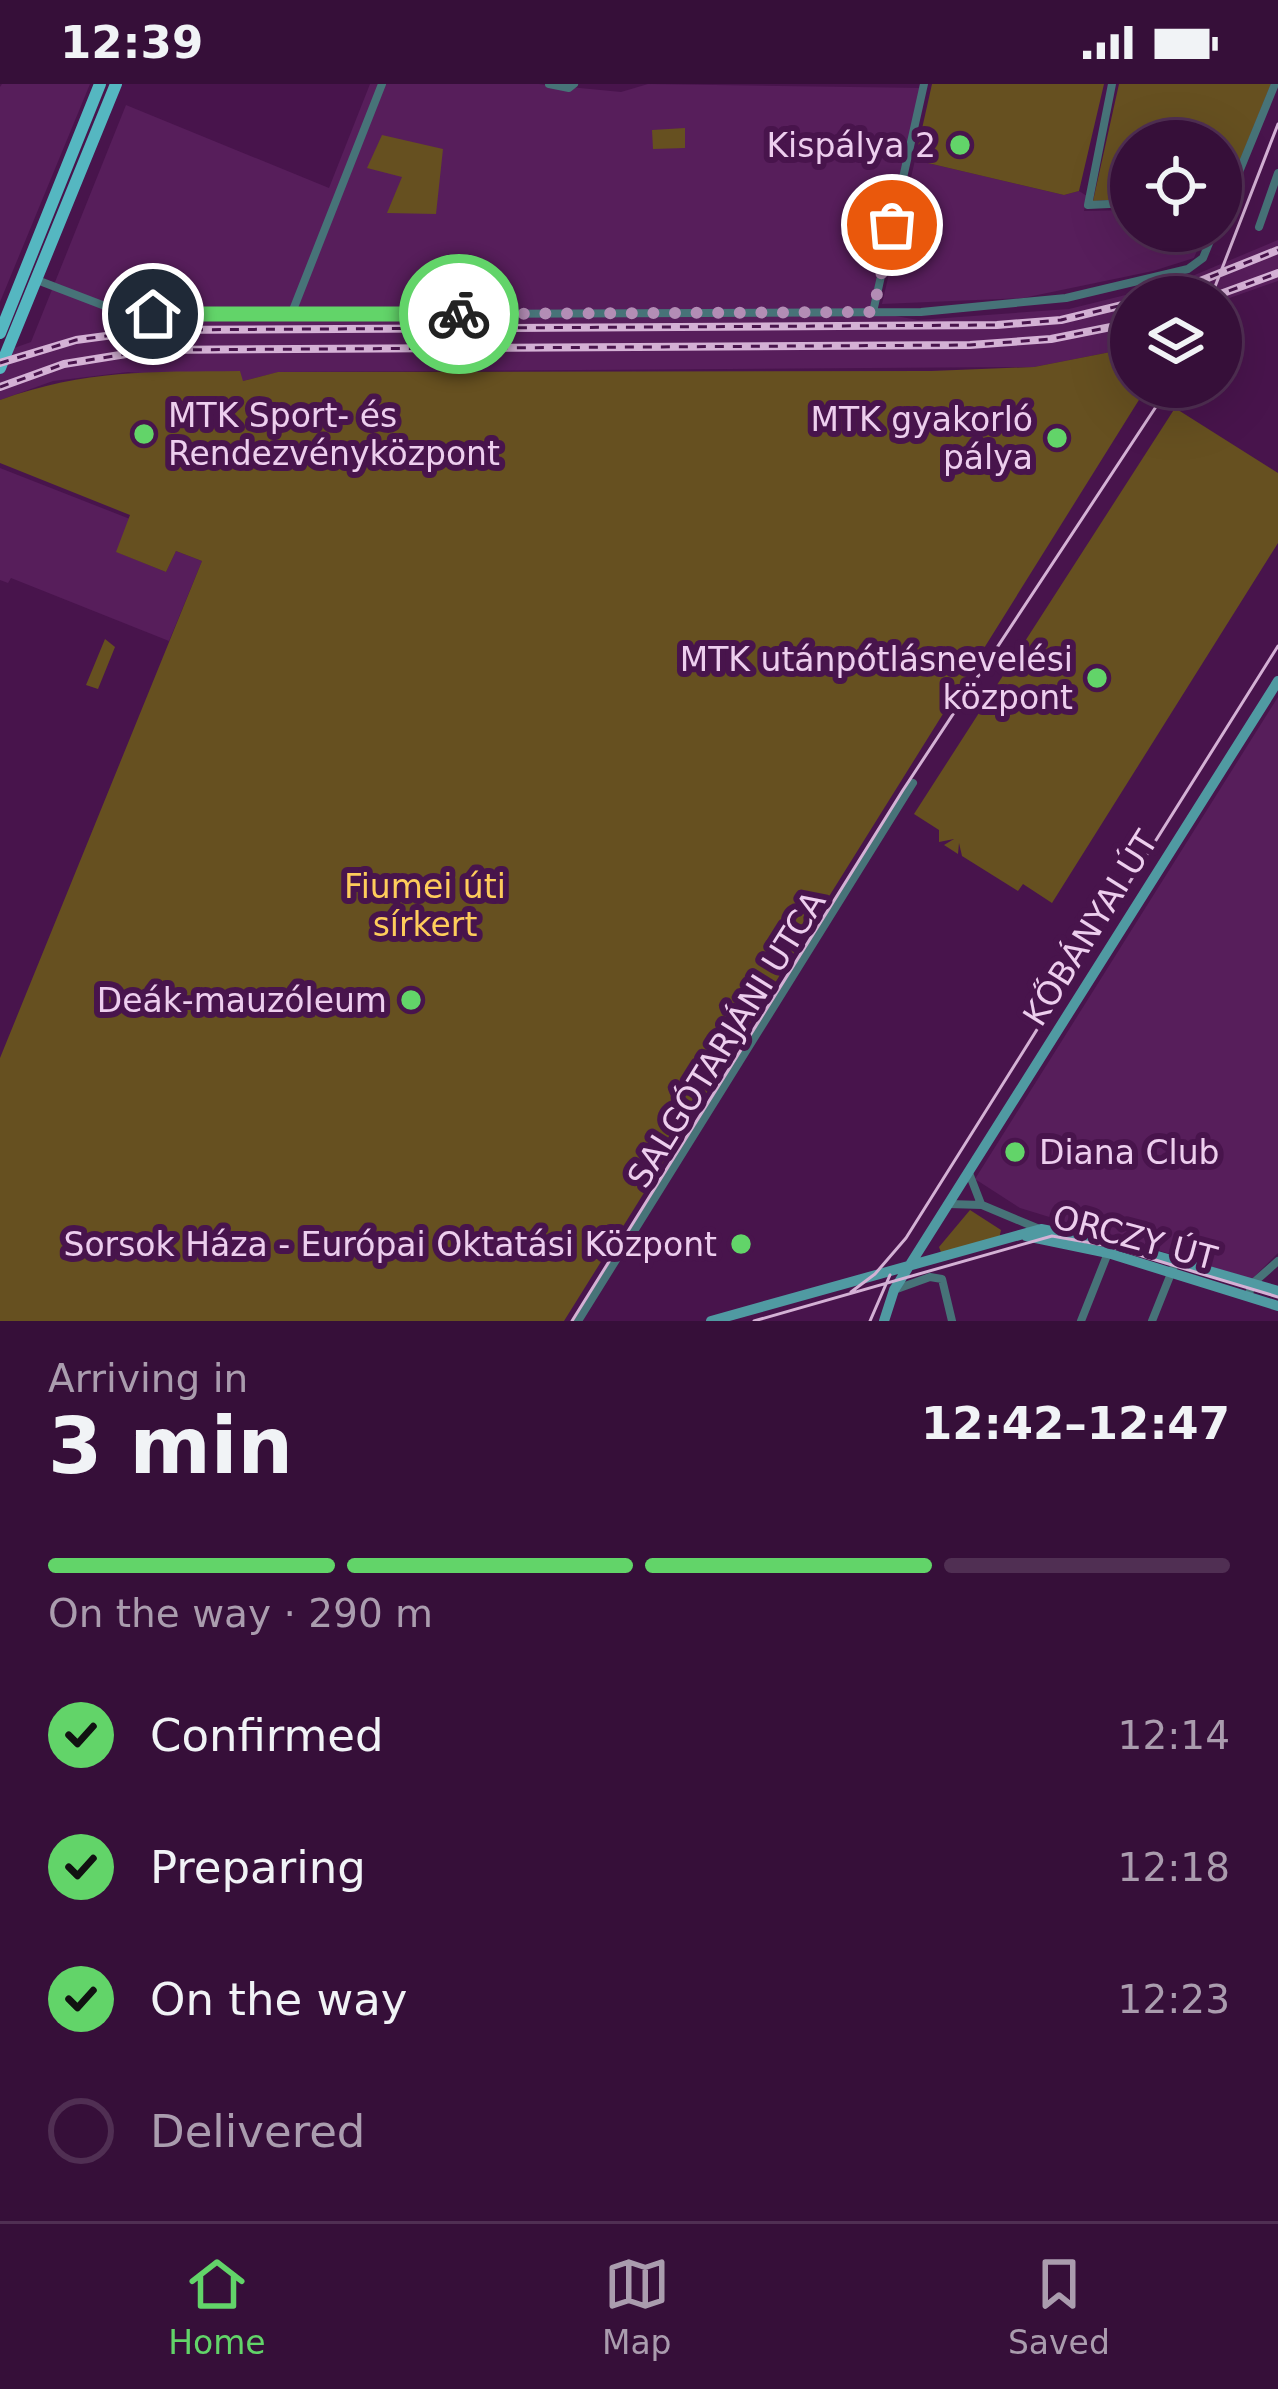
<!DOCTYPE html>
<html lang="en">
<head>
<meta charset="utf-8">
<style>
	body { margin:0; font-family:"DejaVu Sans",sans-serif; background:#3d1841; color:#f1f3f6; height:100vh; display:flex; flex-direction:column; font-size:45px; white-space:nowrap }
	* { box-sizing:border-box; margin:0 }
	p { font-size:39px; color:#aa9cae }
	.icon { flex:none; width:66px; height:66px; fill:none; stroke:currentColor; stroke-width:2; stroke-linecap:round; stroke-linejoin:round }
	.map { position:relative; height:1237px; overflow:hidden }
	.panel { display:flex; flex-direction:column; background:#360f39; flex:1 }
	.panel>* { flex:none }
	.buttons { position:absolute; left:1110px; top:36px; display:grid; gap:24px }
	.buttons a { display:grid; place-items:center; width:132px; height:132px; border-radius:50%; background:#360f39; box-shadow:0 12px 48px #0002,0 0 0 3px #502f53; font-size:60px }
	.pin { position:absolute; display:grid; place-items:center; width:102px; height:102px; color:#fff; margin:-51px; border:6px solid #fff; border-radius:50%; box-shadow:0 3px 12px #0007 }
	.courier { position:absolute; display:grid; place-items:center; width:120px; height:120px; margin:-60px; border:9px solid #62d469; border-radius:50%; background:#fff; color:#222; box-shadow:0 3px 15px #0007 }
	.head em { font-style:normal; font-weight:600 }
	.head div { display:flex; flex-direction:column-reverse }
	.head { display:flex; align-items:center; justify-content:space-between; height:204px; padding:0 48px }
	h1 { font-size:78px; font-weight:600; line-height:90px }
	.bar { display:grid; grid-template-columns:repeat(4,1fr); gap:18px 12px; align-content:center; height:144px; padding:0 48px }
	.bar i { height:15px; border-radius:9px; background:#502f53 }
	.bar .on { background:#62d469 }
	.bar p { grid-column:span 4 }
	ol { padding:0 48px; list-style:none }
	li { display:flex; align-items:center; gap:36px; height:132px }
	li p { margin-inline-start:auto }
	li .icon { padding:12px; border-radius:50%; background:#62d469; color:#111; stroke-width:4 }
	li:last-child { color:#aa9cae }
	li i { width:66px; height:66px; border:6px solid #502f53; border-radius:50% }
	.status { display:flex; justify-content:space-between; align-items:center; height:84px; padding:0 60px; background:#360f39; direction:ltr }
	.status svg { height:33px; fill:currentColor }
	.dock { display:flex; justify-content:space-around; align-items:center; height:168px; border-top:3px solid #502f53; background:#360f39; font-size:33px; color:#aa9cae }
	.dock a { display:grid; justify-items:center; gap:6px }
	.dock .on { color:#62d469 }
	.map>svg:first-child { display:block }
	.built { fill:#571e5b }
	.green { fill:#665020 }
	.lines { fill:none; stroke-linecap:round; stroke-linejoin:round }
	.street { stroke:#477378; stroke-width:8 }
	.secondary { stroke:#509aa2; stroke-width:10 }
	.primary { stroke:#55b7c1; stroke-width:12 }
	.tram { stroke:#d4b1d5; stroke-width:3 }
	.rail-casing { stroke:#d4b1d5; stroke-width:8 }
	.rail { stroke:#48144c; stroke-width:3; stroke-dasharray:9; stroke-linecap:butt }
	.done { stroke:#b38db5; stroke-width:12; stroke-dasharray:0 21.6 }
	.route { stroke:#62d469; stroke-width:15 }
	.poi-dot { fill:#62d469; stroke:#48144c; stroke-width:4.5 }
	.labels { text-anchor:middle; stroke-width:12; stroke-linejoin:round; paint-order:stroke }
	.poi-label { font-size:33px; fill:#edceee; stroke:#48144c; text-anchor:end }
	.park-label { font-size:33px; fill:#fecc5b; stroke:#48144c }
	.street-label { font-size:33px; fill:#edceee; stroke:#48144c }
</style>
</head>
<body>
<div class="status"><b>12:39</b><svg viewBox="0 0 49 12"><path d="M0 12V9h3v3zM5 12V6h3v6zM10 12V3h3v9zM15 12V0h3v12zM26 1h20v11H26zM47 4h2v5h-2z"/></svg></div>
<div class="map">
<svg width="1278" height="1237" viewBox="0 0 1278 1237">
	<rect width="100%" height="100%" fill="#48144c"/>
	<path class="built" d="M2 0H90L0 218V3Z
		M370 0H539L621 8 648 0 923 4 874 228 918 236 1069 225 1178 198 1278 156V197L1221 217 1131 213V264L1034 283 279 288 243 297 128 288 53 297 0 316V269L31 258 126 21 329 104Z
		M915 76 1064 111 1079 107 1087 112 1084 127 1131 126V147H1205L1194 174 1153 187 1023 214 882 220Z
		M0 384 130 435 117 468 166 488 176 467 202 477 169 557 11 494 8 499 0 496Z
		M1278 613V1169L1252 1195 1020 1124 975 1095Z"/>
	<path class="green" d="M932 0H1104L1079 107 1064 111 915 76Z
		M1119 0H1271L1227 108 1221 109V57H1131V115L1093 117Z
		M685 44V64L653 65 652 46Z
		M382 51 443 65 436 130 387 129 402 93 367 84Z
		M1131 264V303H1147L564 1237H0V974L202 477 176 467 166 488 116 468 130 431 0 379V316C86 285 150 288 240 287L243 297 278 288 931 287 1034 283Z
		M1175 324 1278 389V459L1052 819 1023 800 1018 807 962 772 959 759 958 770 944 761 954 755 939 758V746L914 730Z
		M105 555 115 563 98 605 86 601Z
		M970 1126 1001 1146 999 1155 942 1171 939 1163Z"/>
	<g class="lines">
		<path class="street" d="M549 0 569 4 574 0
			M1112 0 1088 121 1131 119
			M1221 132 1275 0
			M1259 143 1278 89
			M37 196 118 227 179 231 921 228 1066 214 1188 185 1203 174 1214 147
			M873 228 924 0
			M291 231 382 0
			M969 1089 981 1120
			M949 1120 982 1121 1037 1144
			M894 1206 930 1193 942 1195 952 1237
			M1248 1213 1252 1200 1278 1177
			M578 1237 913 699
			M1081 1237 1108 1169
			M1152 1237 1176 1177"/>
		<path class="secondary" d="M1026 1152 1108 1169 1278 1222
			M711 1237 1041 1145 1109 1158 1278 1207
			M884 1237 894 1206 1278 597"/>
		<path class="primary" d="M0 249 100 0
			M0 284 116 0"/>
		<path class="tram" d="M1211 213 1278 40
			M851 1208 875 1190 906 1154 1278 562
			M572 1237 903 706 1169 303
			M754 1237 1052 1152 1109 1162 1278 1213
			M870 1237 890 1191"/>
		<defs>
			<path id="rail" d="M1160 213 1278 166
				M1212 213 1278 189
				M0 279 76 256 151 246 997 241 1061 236 1131 219
				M0 303 64 280 151 266 970 261 1051 255 1131 239"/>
		</defs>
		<use href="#rail" class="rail-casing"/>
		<use href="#rail" class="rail"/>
	</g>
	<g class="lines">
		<path class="done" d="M459 230 873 228 892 141"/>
		<path class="route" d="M153 230H459"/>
	</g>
	<g class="poi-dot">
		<circle cx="960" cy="61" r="12"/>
		<circle cx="144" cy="350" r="12"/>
		<circle cx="1057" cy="354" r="12"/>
		<circle cx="1097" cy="594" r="12"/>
		<circle cx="411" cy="916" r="12"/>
		<circle cx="1015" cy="1068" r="12"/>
		<circle cx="741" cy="1160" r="12"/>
	</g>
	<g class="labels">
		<g class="poi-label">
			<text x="936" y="73">Kispálya 2</text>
			<text x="168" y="343" text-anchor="start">MTK Sport- és<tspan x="168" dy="38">Rendezvényközpont</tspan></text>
			<text x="1033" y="347">MTK gyakorló<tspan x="1033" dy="38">pálya</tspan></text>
			<text x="1073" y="587">MTK utánpótlásnevelési<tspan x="1073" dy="38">központ</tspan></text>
			<text x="387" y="928">Deák-mauzóleum</text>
			<text x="1039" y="1080" text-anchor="start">Diana Club</text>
			<text x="717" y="1172">Sorsok Háza - Európai Oktatási Központ</text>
		</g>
		<g class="park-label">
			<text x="425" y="814">Fiumei úti<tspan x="425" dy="38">sírkert</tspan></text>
		</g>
		<g class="street-label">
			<text transform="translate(1090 844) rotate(-58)" y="12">KŐBÁNYAI ÚT</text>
			<text transform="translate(726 955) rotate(-58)" y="12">SALGÓTARJÁNI UTCA</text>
			<text transform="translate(1135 1153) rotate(15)" y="12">ORCZY ÚT</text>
		</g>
	</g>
</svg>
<div class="buttons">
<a><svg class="icon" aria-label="locate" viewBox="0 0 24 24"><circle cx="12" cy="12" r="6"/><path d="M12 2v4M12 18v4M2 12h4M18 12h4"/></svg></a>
<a><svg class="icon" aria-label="layers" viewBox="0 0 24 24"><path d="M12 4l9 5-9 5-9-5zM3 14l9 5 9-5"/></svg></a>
</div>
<div class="pin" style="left:892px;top:141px;background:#ea580c"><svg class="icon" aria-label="bag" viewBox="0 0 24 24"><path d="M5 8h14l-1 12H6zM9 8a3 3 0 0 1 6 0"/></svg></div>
<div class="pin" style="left:153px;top:230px;background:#1f2937"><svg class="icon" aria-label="home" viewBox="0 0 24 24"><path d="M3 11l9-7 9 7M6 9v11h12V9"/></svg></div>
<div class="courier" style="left:459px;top:230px"><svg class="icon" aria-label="bike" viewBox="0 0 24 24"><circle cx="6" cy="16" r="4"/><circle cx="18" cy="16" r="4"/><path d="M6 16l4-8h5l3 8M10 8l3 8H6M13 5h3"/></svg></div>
</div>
<section class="panel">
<div class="head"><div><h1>3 min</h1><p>Arriving in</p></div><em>12:42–12:47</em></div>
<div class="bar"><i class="on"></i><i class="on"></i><i class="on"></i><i></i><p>On the way · 290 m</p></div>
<ol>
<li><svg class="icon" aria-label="check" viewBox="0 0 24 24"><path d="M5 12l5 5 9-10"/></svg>Confirmed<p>12:14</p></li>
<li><svg class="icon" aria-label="check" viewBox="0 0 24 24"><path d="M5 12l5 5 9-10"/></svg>Preparing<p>12:18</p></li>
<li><svg class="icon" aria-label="check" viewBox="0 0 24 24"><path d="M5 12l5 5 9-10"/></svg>On the way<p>12:23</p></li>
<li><i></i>Delivered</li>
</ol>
</section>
<nav class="dock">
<a class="on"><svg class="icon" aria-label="home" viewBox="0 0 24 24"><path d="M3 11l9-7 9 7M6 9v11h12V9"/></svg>Home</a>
<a><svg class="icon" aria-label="map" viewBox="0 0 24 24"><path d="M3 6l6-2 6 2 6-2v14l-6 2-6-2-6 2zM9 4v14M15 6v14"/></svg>Map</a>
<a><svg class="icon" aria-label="saved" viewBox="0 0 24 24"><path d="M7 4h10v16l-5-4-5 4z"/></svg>Saved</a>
</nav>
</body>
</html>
